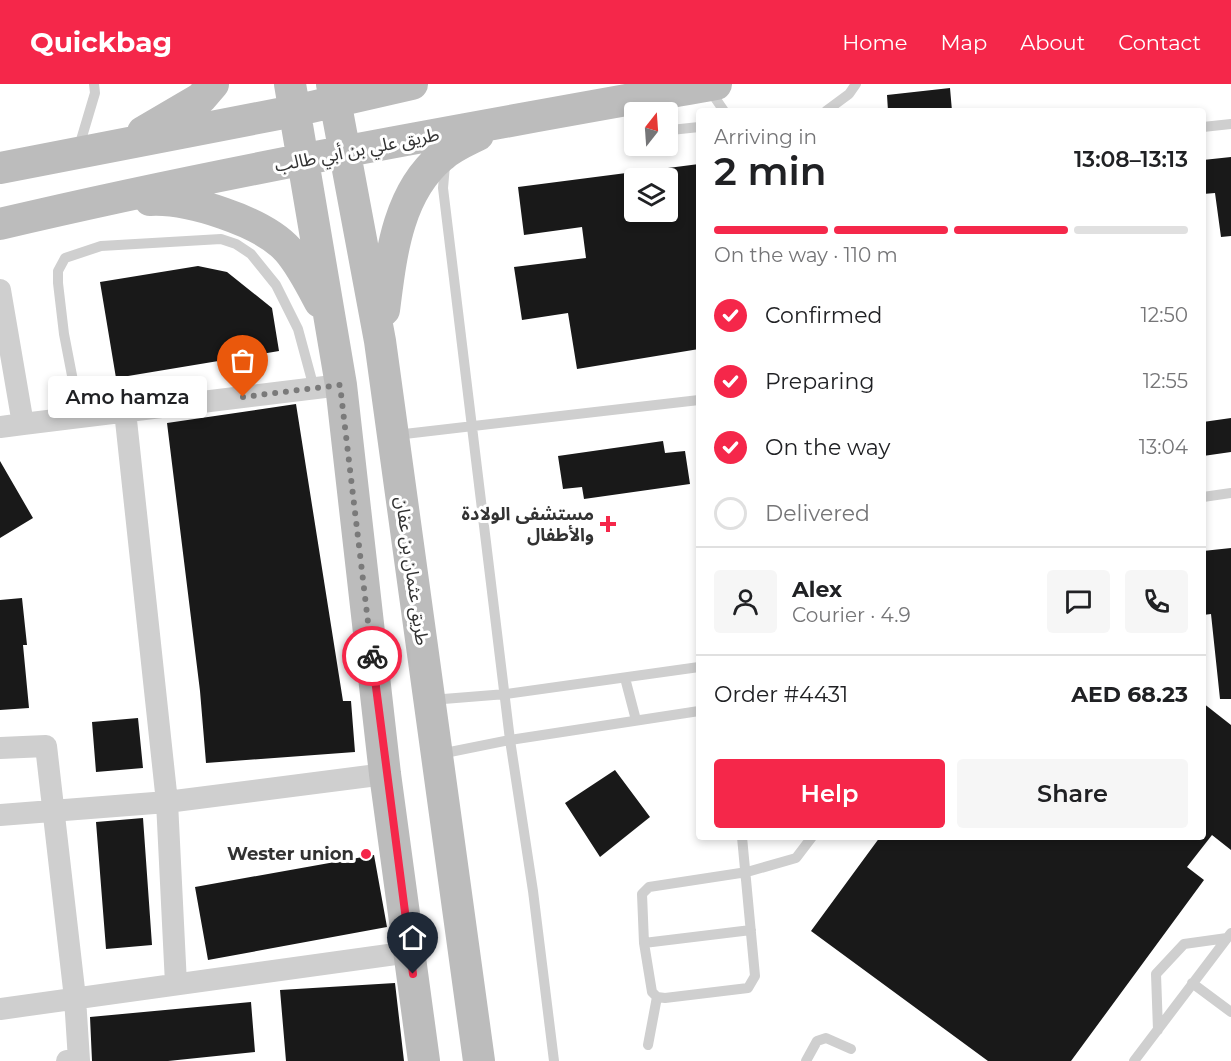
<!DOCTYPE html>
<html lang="en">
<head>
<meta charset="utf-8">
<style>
	body { margin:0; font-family:Montserrat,"Noto Sans Arabic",sans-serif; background:#f6f6f6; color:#202124; height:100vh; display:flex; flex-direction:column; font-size:22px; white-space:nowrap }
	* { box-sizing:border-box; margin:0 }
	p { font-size:20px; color:#757577 }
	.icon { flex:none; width:33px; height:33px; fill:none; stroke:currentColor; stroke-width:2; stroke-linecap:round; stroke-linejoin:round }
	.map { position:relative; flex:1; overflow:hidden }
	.drawer { position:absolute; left:696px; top:24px; width:510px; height:732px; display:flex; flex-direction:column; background:#fff; border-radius:6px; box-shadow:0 3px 9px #0003 }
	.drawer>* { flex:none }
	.needle { width:39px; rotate:17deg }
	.tools { position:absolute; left:624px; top:18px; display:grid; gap:12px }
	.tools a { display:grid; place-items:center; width:54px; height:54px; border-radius:6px; background:#fff; box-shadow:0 3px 9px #0003; font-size:30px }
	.pin { position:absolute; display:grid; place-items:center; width:51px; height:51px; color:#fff; margin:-62px -26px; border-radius:50% 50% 50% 0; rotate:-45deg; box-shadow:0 0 6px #0007 }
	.pin .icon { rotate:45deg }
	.courier { position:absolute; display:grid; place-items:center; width:60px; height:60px; margin:-30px; border:4px solid #f5274a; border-radius:50%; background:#fff; color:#222; box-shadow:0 2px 8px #0007 }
	.bubble { position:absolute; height:42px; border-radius:6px; background:#fff; box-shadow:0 3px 9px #0003; font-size:20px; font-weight:600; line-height:42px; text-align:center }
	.summary em { font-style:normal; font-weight:600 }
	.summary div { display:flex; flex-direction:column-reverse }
	.summary { display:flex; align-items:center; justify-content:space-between; height:102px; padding:0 18px }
	h1 { font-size:39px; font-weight:600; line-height:45px }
	.bar { display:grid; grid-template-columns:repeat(4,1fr); gap:9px 6px; align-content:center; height:72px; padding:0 18px }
	.bar i { height:8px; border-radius:4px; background:#e0e0e0 }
	.bar .current { background:#f5274a }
	.bar p { grid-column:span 4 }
	.line { display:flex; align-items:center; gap:15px; padding:0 18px; border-top:2px solid #e0e0e0 }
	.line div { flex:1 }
	.round { display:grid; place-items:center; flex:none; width:63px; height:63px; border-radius:6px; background:#f6f6f6 }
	ol { padding:0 18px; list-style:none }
	li { display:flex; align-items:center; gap:18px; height:66px }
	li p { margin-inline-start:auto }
	li .icon { padding:6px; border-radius:50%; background:#f5274a; color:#fff; stroke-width:4 }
	li:last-child { color:#757577 }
	li i { width:33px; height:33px; border:3px solid #e0e0e0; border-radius:50% }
	.action { display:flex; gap:12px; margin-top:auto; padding:12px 18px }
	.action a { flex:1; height:69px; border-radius:6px; background:#f5274a; color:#fff; font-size:24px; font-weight:600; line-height:69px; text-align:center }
	.action a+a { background:#f6f6f6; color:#202124 }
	header { display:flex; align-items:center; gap:36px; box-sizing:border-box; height:84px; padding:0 30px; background:#f5274a; color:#fff }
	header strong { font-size:28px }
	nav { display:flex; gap:33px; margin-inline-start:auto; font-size:21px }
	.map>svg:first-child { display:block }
	.building { fill:#191919 }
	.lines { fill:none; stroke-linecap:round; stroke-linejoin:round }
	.lane { stroke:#cfcfcf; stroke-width:10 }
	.street { stroke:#cfcfcf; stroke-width:22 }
	.secondary { stroke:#bcbcbc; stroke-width:32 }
	.done { stroke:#7a7a7a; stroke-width:6; stroke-dasharray:0 10.8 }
	.route { stroke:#f5274a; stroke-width:8 }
	.poi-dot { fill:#f5274a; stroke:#fff; stroke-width:2 }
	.labels { text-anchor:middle; stroke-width:6; stroke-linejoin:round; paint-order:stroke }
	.street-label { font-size:18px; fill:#323232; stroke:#fff }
	.poi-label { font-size:18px; font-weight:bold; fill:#323232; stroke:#fff; text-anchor:end }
</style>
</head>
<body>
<header>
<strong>Quickbag</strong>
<nav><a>Home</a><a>Map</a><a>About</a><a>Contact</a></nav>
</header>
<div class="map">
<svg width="1231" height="977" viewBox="0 0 1231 977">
	<rect width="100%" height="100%" fill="#fff"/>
	<path class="building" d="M950 4 952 27H888L887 11Z
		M1231 73V152L1221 153 1215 109 1203 110V76Z
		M699 80V265L577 285 568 229 522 236 514 183 586 174 582 143 524 151 518 103 634 88V128H668V84Z
		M198 182 227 188 272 224 279 267 116 294 100 198Z
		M296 320 343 617H351L355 668 206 679 200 607 167 339Z
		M1231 334V368L1203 372V338Z
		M663 357 665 369 685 367 690 400 584 415 582 403 563 405 558 372Z
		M0 377 33 434 0 454Z
		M1231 464V615H1220L1211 530 1203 531V467Z
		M22 514 27 561H23L29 624 0 626V516Z
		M1203 619 1231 641V766L1212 751 1187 783 1204 796 1071 977H988L811 847 880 753H1203Z
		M138 634 143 684 96 688 92 638Z
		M615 686 650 733 600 773 565 719Z
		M143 734 152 861 106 865 96 738Z
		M374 771 387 843 208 876 195 803Z
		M395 899 404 977H286L280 906Z
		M251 918 255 968 168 977H92L90 933Z"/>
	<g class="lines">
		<path class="lane" d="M709 5 724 27
			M826 27 849 10 856 0
			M1203 43 1231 40
			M671 46 699 43
			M78 66 95 9 94 0
			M445 81 443 104 510 656 533 807 554 977
			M80 333 64 250 58 199V187L65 174 101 162 221 155 236 160 251 170 276 201 298 245 314 304
			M396 351 699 316
			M1203 413 1231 409
			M625 594 636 636
			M431 616 506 610 699 583
			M440 670 510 656 699 627
			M742 753 755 892 748 904 665 914 657 913 652 908 644 859 642 810 649 803 747 788 796 774 812 753
			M644 859 751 846
			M1192 899 1231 928
			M1158 946 1156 890 1184 860 1227 854
			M648 961 657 913
			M806 977 817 957 826 954 851 965
			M1134 977 1231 849"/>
		<path class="street" d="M0 206 23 340 0 343
			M125 327 167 718 176 900
			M23 340 341 301
			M0 664 46 662 75 914 79 976 67 977
			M0 731 167 718 385 690
			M0 925 410 868"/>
		<path class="secondary" d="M290 0 341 301 385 690 424 977
			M332 0 380 257 479 977
			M143 48 201 14 213 0
			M0 84 294 27 412 0
			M150 116C188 114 262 137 288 166 301 181 311 201 320 218
			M0 140C237 84 477 43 716 0
			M384 226C391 172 397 109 442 72 452 63 466 57 478 51"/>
	</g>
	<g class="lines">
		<path class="done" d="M243 313 340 301 372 572"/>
		<path class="route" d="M372 572 413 890"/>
	</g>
	<g class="poi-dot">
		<path d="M605 431h6v6h6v6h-6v6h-6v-6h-6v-6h6z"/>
		<circle cx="366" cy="770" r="6"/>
	</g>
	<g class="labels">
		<g class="street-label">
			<text transform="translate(357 66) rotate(-11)" y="6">طريق علي بن أبي طالب</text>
			<text transform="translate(412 487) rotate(82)" y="6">طريق عثمان بن عفان</text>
		</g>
		<g class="poi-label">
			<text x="594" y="436">مستشفى الولادة<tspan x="594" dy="21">والأطفال</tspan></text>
			<text x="354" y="776">Wester union</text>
		</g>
	</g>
</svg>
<div class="tools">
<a><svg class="needle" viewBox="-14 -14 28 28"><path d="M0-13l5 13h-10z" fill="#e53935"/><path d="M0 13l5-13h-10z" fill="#757577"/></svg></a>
<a><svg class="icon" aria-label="layers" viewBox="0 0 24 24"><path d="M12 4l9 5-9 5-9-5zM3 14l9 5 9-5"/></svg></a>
</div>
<div class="pin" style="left:243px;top:313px;background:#ea580c"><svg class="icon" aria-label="bag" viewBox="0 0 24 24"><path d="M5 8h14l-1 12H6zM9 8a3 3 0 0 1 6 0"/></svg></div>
<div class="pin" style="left:413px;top:890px;background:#1f2937"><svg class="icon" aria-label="home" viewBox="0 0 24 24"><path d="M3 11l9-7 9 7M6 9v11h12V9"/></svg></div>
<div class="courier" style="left:372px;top:572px"><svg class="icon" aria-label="bike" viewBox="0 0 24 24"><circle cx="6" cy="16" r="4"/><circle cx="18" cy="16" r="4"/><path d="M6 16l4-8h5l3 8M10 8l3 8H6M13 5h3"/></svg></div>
<div class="bubble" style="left:48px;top:292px;width:159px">Amo hamza</div>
<section class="drawer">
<div class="summary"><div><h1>2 min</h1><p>Arriving in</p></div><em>13:08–13:13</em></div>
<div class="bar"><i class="current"></i><i class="current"></i><i class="current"></i><i></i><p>On the way · 110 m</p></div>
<ol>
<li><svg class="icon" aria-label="check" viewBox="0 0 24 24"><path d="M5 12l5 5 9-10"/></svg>Confirmed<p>12:50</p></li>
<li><svg class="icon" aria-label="check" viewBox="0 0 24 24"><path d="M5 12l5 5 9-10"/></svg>Preparing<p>12:55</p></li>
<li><svg class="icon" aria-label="check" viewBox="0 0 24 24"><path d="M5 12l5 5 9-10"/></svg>On the way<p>13:04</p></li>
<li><i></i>Delivered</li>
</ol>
<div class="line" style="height:108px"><a class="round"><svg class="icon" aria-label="person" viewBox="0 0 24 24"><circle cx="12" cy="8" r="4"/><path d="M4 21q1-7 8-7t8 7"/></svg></a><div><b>Alex</b><p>Courier · 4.9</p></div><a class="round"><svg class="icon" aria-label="chat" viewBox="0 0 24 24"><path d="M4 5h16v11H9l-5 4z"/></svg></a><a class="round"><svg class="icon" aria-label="phone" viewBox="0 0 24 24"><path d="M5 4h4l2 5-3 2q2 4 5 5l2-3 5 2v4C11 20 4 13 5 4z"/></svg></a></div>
<div class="line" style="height:78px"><div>Order #4431</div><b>AED 68.23</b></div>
<div class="action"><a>Help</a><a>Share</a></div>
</section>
</div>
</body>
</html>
